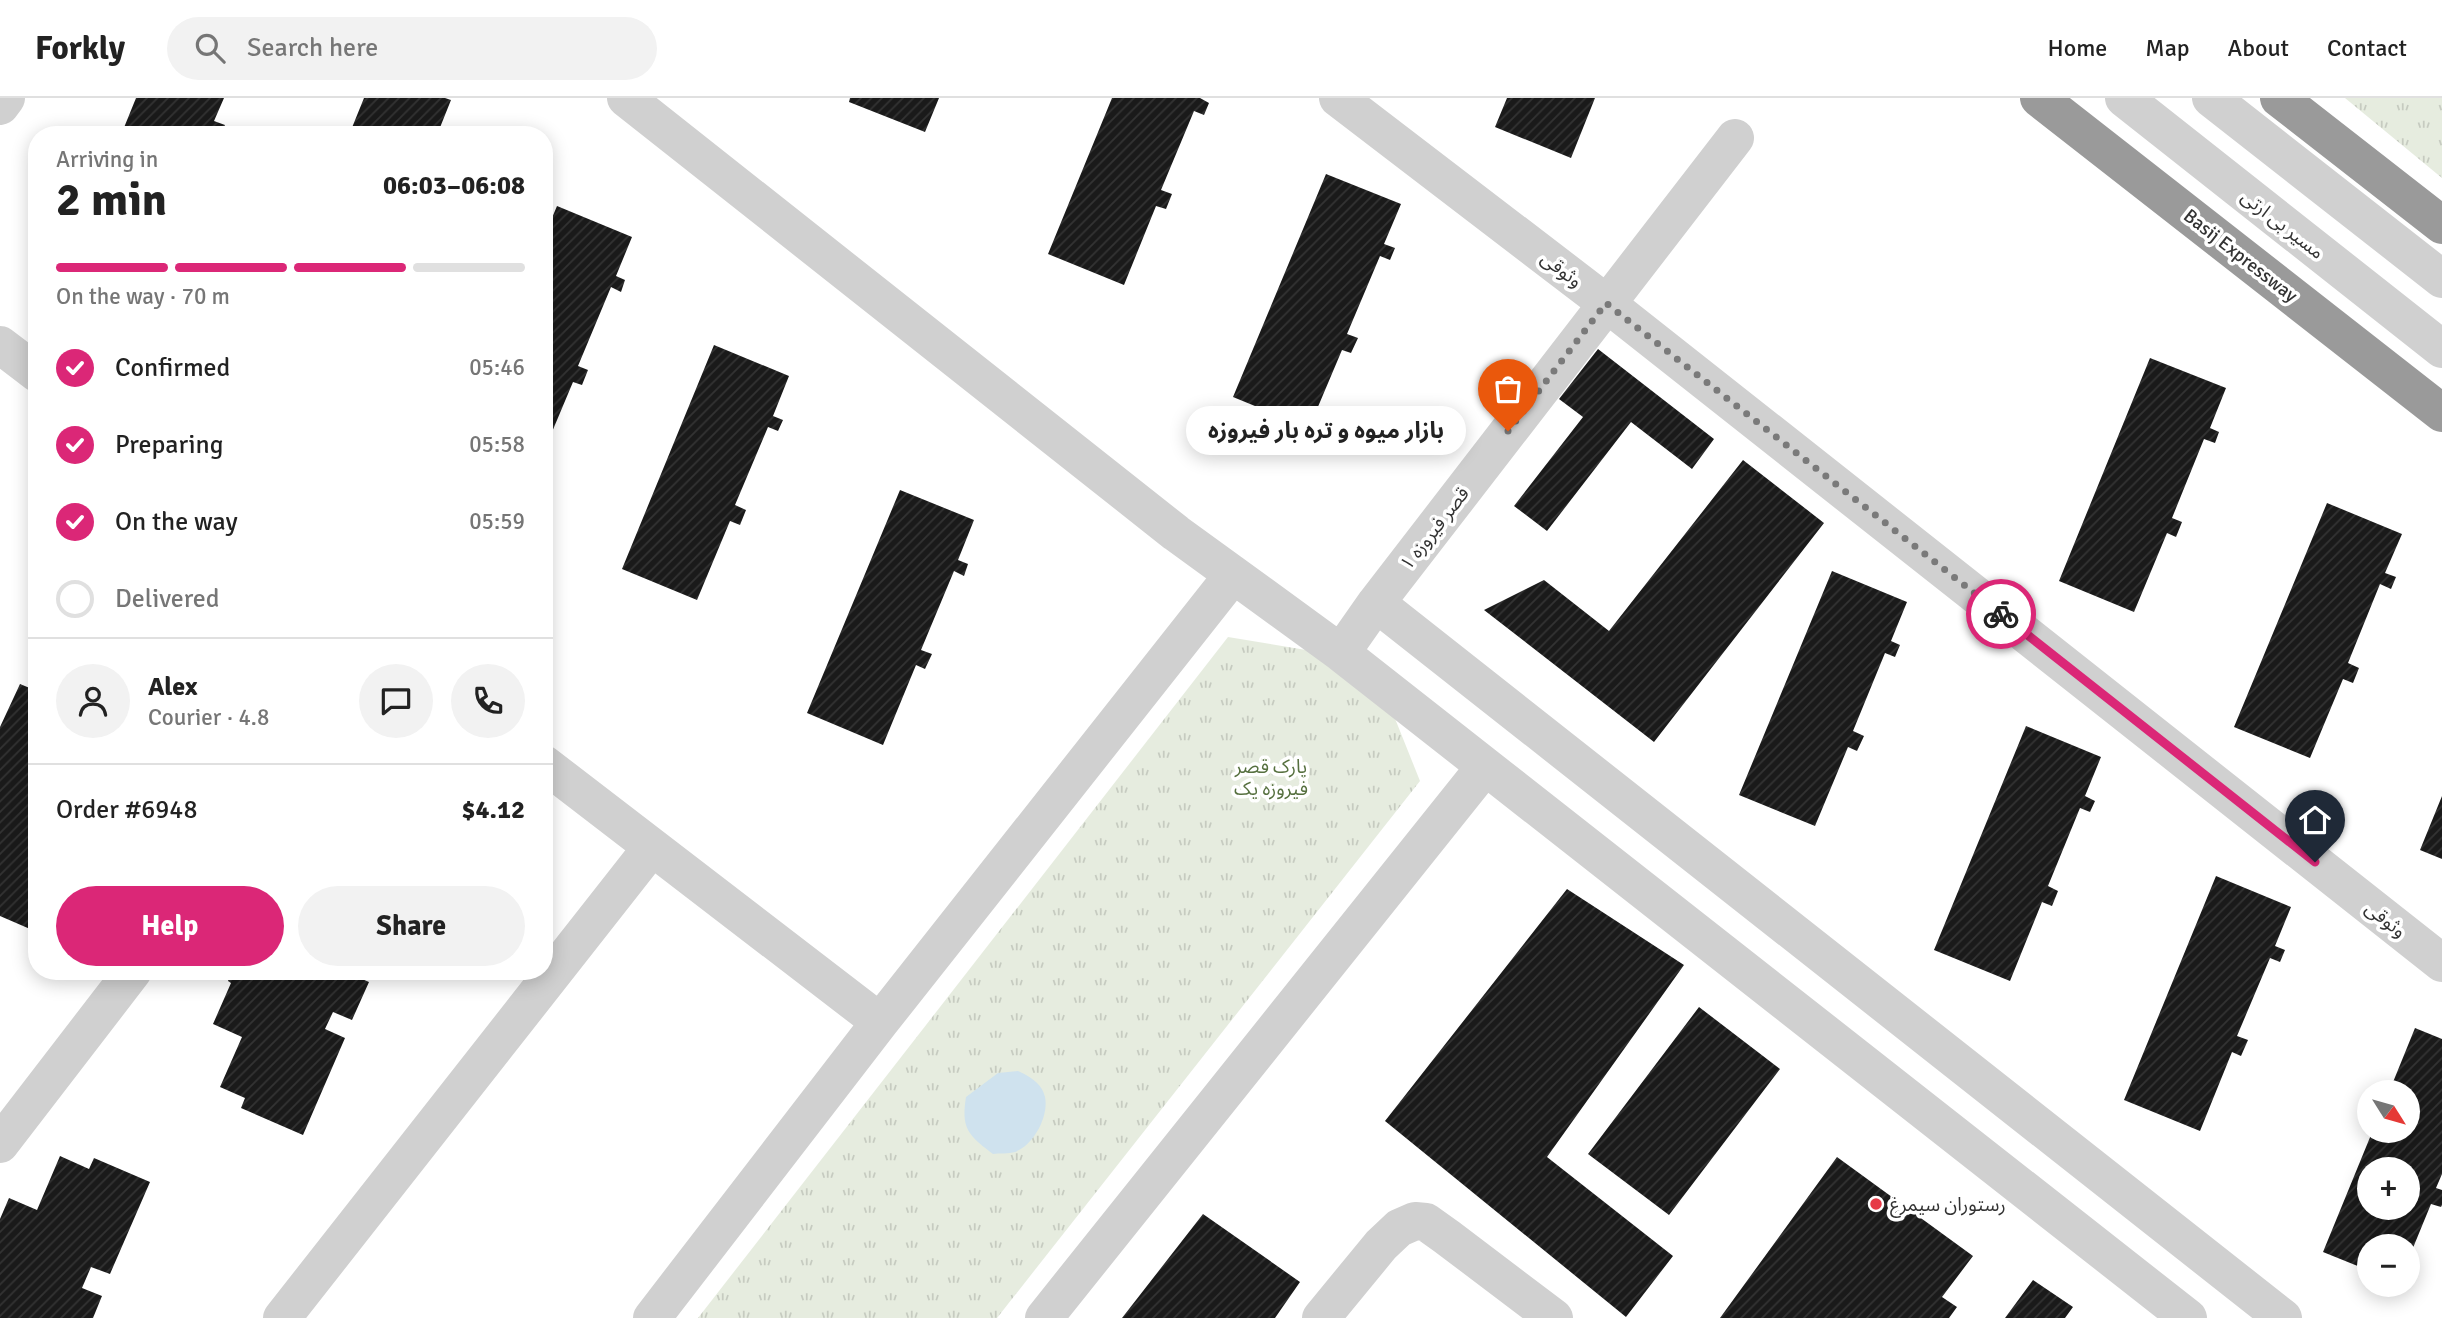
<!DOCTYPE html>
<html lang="en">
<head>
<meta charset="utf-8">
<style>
	body { margin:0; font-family:Signika,"Noto Sans Arabic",sans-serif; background:#f2f2f2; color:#222; height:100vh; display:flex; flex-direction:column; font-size:26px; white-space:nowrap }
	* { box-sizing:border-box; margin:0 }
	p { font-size:23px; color:#767676 }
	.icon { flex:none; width:38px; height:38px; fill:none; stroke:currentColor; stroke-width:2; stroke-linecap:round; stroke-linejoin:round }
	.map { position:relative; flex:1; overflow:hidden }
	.side { position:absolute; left:28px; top:28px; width:525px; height:854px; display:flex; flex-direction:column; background:#fff; border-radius:28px; box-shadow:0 4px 18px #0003 }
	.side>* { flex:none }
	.needle { width:46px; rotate:127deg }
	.buttons { position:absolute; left:2357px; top:982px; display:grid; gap:14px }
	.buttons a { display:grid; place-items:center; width:63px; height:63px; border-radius:50%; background:#fff; box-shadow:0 4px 18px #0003; font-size:35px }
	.pin { position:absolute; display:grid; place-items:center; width:60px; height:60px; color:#fff; margin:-72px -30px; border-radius:50% 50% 50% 0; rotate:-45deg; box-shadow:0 0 7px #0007 }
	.pin .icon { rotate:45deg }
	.courier { position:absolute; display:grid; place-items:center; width:70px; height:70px; margin:-35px; border:5px solid #db2777; border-radius:50%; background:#fff; color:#222; box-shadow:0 2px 9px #0007 }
	.bubble { position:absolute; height:49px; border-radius:24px; background:#fff; box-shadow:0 4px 18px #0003; font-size:23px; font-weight:700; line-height:49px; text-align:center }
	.summary em { font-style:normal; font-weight:700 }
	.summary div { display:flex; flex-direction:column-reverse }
	.summary { display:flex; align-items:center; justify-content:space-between; height:119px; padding:0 28px }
	h1 { font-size:46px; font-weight:700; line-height:52px }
	.bar { display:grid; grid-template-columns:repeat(4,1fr); gap:10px 7px; align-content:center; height:84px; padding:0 28px }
	.bar i { height:9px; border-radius:5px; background:#e0e0e0 }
	.bar .on { background:#db2777 }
	.bar p { grid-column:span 4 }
	.line { display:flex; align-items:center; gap:18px; padding:0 28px; border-top:2px solid #e0e0e0 }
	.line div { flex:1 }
	.round { display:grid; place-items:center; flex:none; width:74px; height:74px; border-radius:37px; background:#f2f2f2 }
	ol { padding:0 28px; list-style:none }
	li { display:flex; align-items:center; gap:21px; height:77px }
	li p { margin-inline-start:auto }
	li .icon { padding:7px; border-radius:50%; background:#db2777; color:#fff; stroke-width:4 }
	li:last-child { color:#767676 }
	li i { width:38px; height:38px; border:4px solid #e0e0e0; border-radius:50% }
	.cta { display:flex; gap:14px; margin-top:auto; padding:14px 28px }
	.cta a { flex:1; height:80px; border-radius:42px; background:#db2777; color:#fff; font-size:28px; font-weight:700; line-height:80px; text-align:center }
	.cta a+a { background:#f2f2f2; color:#222 }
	header { display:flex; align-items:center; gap:42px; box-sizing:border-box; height:98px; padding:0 35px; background:#fff; border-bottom:2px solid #e0e0e0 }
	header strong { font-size:33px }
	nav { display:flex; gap:38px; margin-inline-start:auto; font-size:24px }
	.search { width:490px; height:63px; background:#f2f2f2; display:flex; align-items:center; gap:18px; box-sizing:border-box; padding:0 24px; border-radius:38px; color:#767676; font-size:26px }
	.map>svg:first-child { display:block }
	.grass { fill:url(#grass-tufts) }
	.water { fill:#cfe2ee }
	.building { fill:url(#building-hatch); fill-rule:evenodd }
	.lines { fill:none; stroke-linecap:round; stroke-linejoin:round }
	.minor { stroke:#d0d0d0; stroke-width:38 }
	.highway { stroke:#9a9a9a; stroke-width:38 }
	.done { stroke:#7a7a7a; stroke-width:7; stroke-dasharray:0 12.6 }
	.route { stroke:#db2777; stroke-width:9 }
	.poi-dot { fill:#e63946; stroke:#fff; stroke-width:2.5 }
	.labels { text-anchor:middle; stroke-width:7; stroke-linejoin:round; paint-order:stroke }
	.street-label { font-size:19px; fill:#333; stroke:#fff }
	.park-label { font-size:19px; fill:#56703f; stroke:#fff }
	.poi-label { font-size:19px; fill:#333; stroke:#fff; text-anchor:start }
</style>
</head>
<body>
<header>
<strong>Forkly</strong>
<div class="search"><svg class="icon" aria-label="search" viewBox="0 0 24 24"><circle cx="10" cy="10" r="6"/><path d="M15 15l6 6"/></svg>Search here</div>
<nav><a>Home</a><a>Map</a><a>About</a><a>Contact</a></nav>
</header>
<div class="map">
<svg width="2442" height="1220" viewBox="0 0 2442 1220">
	<defs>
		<pattern id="grass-tufts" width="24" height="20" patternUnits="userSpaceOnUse" patternTransform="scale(1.75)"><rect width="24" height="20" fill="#e6ecdf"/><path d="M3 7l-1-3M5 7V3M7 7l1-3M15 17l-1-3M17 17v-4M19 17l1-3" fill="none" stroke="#c6cbc0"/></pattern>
		<pattern id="building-hatch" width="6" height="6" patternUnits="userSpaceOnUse" patternTransform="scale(1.75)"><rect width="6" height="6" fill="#1a1a1a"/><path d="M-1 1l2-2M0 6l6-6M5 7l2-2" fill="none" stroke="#333"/></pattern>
	</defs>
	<rect width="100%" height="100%" fill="#fff"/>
	<path class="grass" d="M2345 0H2442V80Z
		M1228 539 1372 563 1420 683 997 1220H698Z"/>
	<path class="water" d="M1018 973C1029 978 1042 985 1045 999 1049 1018 1034 1047 1015 1054 1009 1056 999 1055 993 1056 968 1037 961 1031 966 999L998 975Z"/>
	<path class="building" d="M136 0H224L214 23 225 27 221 37H121Z
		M364 0H445L451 2 437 37H349Z
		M850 0H939L925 34 849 4Z
		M1112 0H1200L1209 5 1204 17 1194 13 1161 92 1172 96 1166 111 1156 108 1124 187 1048 156Z
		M1507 0H1595L1571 60 1495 29Z
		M1326 76 1401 106 1384 146 1395 150 1390 162 1380 158 1347 236 1358 240 1351 255 1342 252 1309 330 1233 299Z
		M557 108 632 139 616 178 625 182 621 194 611 189 578 268 588 272 582 287 573 284 544 353V139Z
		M714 247 789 278 773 318 783 322 778 333 768 329 735 407 746 412 740 427 730 423 697 502 622 471Z
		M1598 251 1714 341 1692 371 1631 324 1547 433 1514 408 1583 319 1559 301Z
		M2150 260 2226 290 2210 330 2219 334 2215 345 2204 341 2172 420 2182 424 2176 439 2167 435 2134 514 2059 483Z
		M1743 362 1824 425 1654 644 1484 512 1544 482 1609 533Z
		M900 392 974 422 958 462 968 466 964 478 954 473 921 552 932 556 925 571 916 567 883 647 807 615Z
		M2327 405 2402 436 2385 475 2396 479 2391 491 2380 486 2348 565 2359 570 2353 585 2343 581 2310 660 2234 629Z
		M1832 473 1907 504 1891 543 1900 547 1895 559 1885 555 1853 633 1864 638 1857 653 1848 649 1815 728 1739 697Z
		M20 586 37 593V834L0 818V629Z
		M2026 628 2101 659 2085 698 2095 703 2090 714 2080 710 2048 788 2058 793 2052 808 2042 804 2010 883 1934 852Z
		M2442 698V761L2420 752Z
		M2216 778 2291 809 2275 848 2285 852 2280 864 2270 860 2237 938 2248 942 2241 958 2232 954 2200 1033 2124 1002Z
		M1567 791 1684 867 1547 1059 1673 1158 1626 1219 1385 1023Z
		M232 873H349L348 875 369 884 352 922 333 914 325 931 345 940 303 1037 241 1010 245 1000 220 989 242 939 213 926 231 885 228 883Z
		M1699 909 1780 971 1669 1117 1588 1056Z
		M2415 930 2442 941V1076L2436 1090 2442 1092V1107L2441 1109 2431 1106 2408 1162V1148H2370V1173L2323 1154 2373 1032H2408V994H2389ZM2370 1071H2408V1110H2370Z
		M60 1058 89 1071 94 1060 150 1084 110 1176 91 1169 82 1190 102 1198 93 1220H0V1121L9 1100 37 1112Z
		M1837 1059 1973 1158 1942 1199 1957 1209 1949 1220H1720Z
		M1203 1116 1300 1184 1275 1220H1122Z
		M2033 1182 2073 1209 2065 1220H2005Z"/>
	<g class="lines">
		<path class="minor" d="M626 0 1176 435 1341 555 2188 1220
			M1338 0 1606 205 2442 865
			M2124 0 2442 251
			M2211 0 2442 181
			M0 8 6 0
			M0 247 37 275
			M1376 505 2283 1220
			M1341 555 1376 505 1735 40
			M544 666 880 924
			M0 1046 133 873
			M282 1220 652 749
			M652 1220 880 924 1233 477
			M1044 1220 1484 670
			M1321 1220 1381 1147 1399 1130 1415 1123 1426 1124 1447 1139 1554 1220"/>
		<path class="highway" d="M2039 0 2442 315
			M2279 0 2442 127"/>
	</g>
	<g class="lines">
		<path class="done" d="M1508 333 1606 205 2001 516"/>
		<path class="route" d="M2001 516 2315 764"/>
	</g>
	<circle class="poi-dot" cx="1876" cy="1106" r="7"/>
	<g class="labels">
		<g class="street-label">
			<text transform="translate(2283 126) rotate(38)" y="7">مسیر بی ارتی</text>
			<text transform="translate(2241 157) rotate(38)" y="7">Basij Expressway</text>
			<text transform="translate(1562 171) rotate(37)" y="7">وثوقی</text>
			<text transform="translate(1434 430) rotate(-52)" y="7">قصر فیروزه ۱</text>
			<text transform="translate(2386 821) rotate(38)" y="7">وثوقی</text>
		</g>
		<g class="park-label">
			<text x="1271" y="675">پارک قصر<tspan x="1271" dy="22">فیروزه یک</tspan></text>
		</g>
		<g class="poi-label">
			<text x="1890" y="1113">رستوران سیمرغ</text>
		</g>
	</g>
</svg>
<div class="buttons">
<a><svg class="needle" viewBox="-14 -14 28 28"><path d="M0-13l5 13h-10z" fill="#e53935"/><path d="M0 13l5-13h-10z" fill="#767676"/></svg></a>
<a>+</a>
<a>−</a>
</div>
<div class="pin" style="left:1508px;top:333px;background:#ea580c"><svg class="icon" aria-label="bag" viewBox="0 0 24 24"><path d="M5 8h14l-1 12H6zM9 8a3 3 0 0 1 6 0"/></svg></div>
<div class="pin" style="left:2315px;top:764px;background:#1f2937"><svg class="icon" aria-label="home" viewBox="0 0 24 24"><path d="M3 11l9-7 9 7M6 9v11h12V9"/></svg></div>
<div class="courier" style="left:2001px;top:516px"><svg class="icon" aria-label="bike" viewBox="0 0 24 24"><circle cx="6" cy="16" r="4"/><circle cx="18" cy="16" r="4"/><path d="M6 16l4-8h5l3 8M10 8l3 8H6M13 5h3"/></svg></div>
<div class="bubble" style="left:1186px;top:308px;width:280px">بازار میوه و تره بار فیروزه</div>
<section class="side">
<div class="summary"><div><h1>2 min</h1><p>Arriving in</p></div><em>06:03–06:08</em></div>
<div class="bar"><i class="on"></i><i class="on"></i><i class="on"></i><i></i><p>On the way · 70 m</p></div>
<ol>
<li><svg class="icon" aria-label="check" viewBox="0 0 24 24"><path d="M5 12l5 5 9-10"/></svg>Confirmed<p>05:46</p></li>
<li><svg class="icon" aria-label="check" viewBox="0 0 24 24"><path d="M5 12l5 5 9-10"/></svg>Preparing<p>05:58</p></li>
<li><svg class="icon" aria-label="check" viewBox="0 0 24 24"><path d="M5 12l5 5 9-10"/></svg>On the way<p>05:59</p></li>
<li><i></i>Delivered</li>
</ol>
<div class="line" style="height:126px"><a class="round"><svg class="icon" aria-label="person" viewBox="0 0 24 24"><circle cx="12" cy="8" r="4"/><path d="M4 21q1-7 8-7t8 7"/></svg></a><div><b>Alex</b><p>Courier · 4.8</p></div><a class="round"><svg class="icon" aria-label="chat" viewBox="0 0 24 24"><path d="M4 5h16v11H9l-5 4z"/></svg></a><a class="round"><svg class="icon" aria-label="phone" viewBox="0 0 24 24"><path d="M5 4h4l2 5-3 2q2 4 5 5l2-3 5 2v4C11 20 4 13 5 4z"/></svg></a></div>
<div class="line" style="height:91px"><div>Order #6948</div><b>$4.12</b></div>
<div class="cta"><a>Help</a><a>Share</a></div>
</section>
</div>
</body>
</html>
